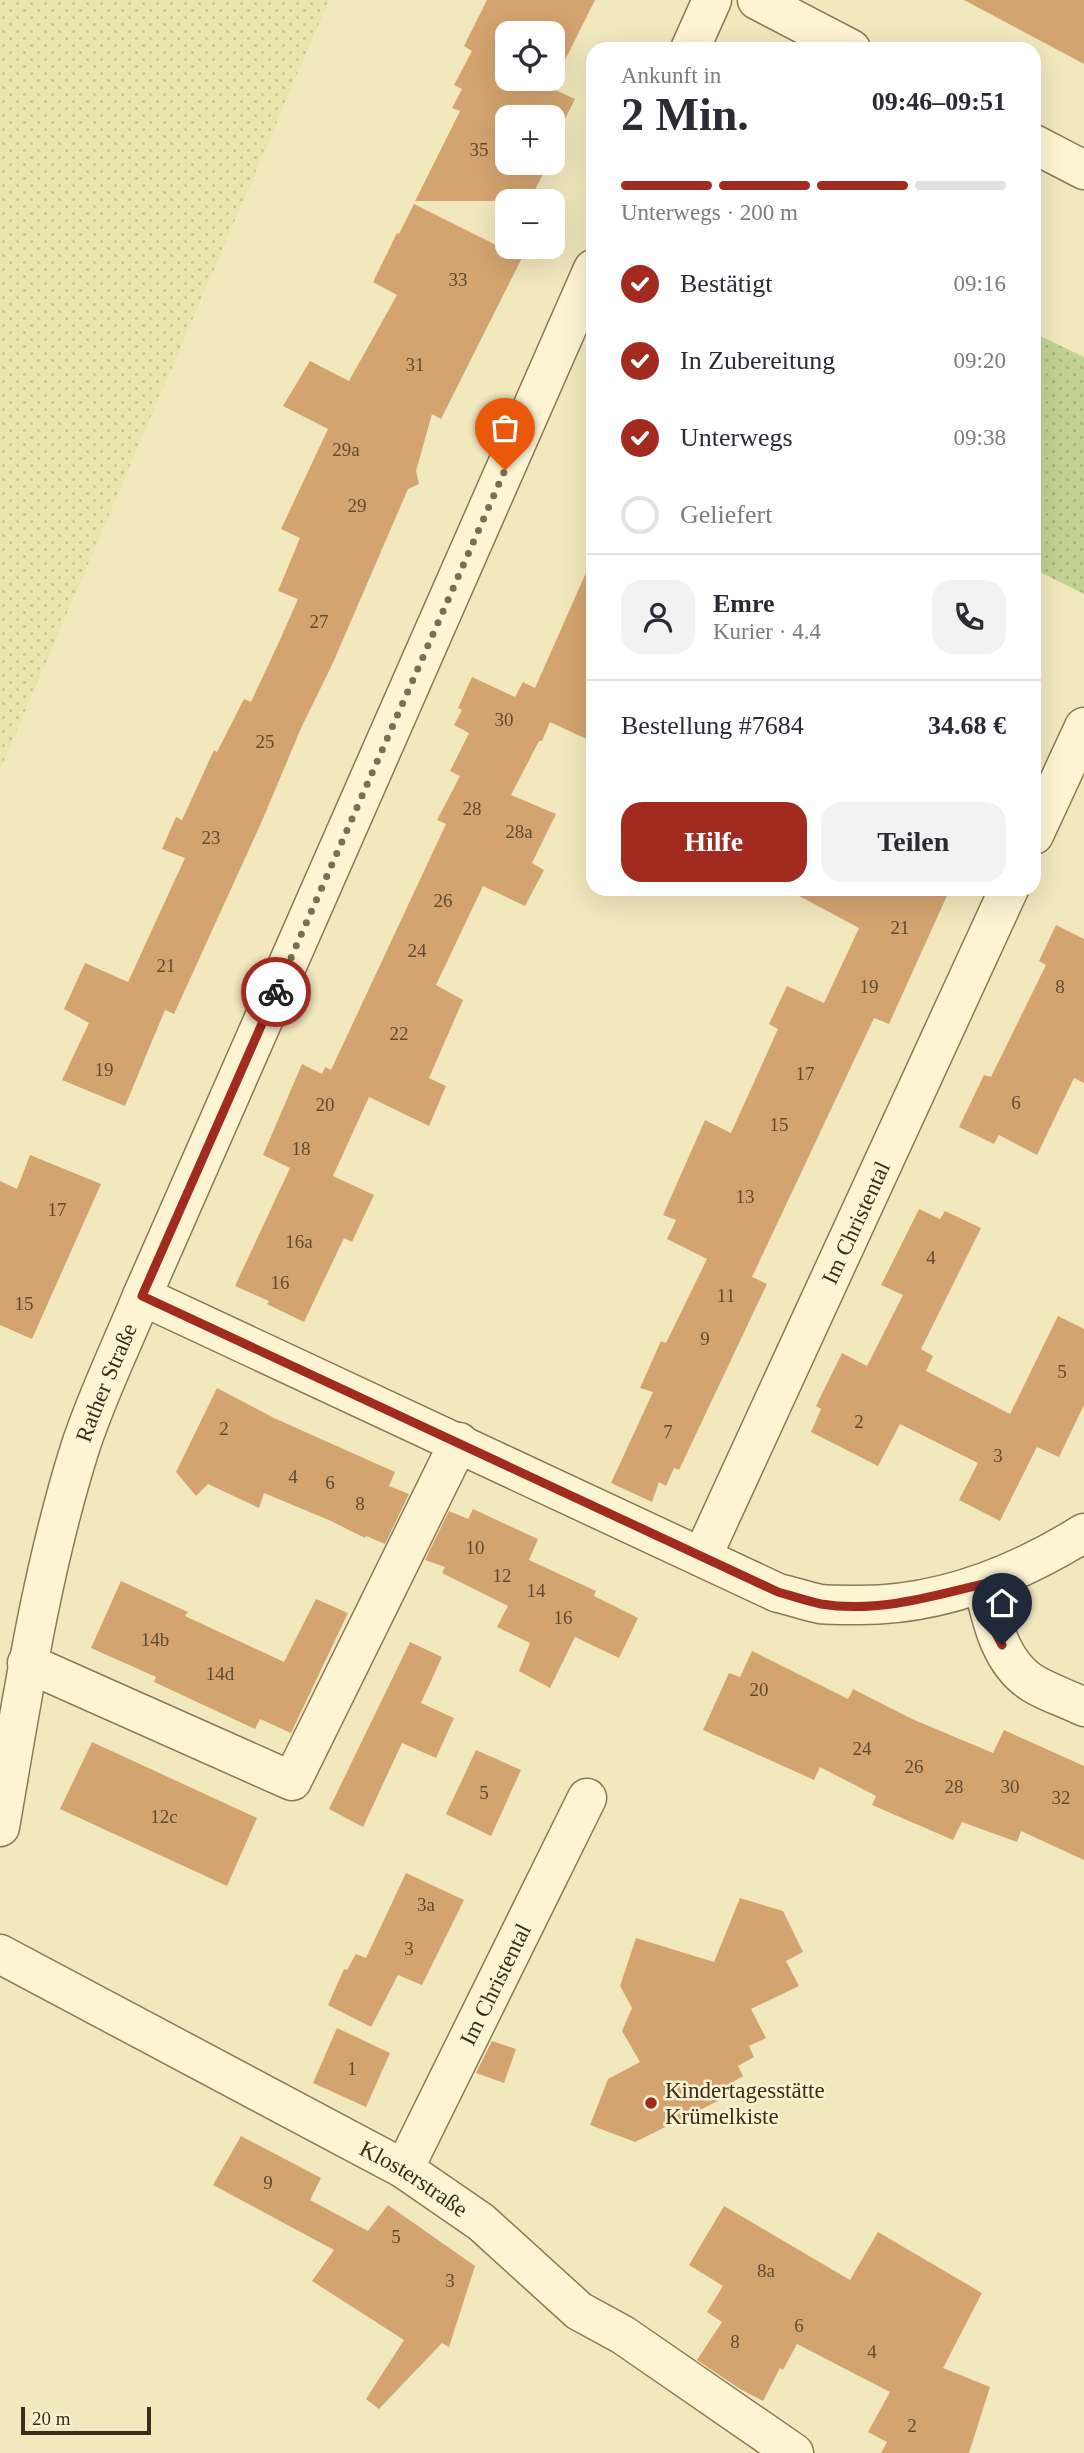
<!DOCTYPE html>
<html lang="de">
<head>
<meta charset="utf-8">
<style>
	body { margin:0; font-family:"Times New Roman",serif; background:#f2f2f3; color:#2b2b33; height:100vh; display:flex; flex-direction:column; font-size:26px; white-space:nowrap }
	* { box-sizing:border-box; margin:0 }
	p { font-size:23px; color:#7c7c81 }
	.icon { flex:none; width:38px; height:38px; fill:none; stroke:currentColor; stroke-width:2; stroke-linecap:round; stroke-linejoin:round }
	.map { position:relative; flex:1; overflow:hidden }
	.details { position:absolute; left:586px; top:42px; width:455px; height:854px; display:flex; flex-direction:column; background:#fff; border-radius:21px; box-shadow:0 7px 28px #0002 }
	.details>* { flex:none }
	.controls { position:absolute; left:495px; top:21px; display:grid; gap:14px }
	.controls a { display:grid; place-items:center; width:70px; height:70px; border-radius:14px; background:#fff; box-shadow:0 7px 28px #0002; font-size:35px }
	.scale { position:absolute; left:21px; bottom:18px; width:130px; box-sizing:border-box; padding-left:7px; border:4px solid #3a2d1b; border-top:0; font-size:19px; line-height:24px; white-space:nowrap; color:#3a2d1b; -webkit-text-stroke:5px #f9f1cf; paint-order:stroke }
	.pin { position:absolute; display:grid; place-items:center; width:60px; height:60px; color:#fff; margin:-72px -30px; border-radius:50% 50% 50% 0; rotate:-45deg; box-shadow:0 0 7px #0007 }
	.pin .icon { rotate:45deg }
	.courier { position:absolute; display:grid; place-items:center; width:70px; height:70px; margin:-35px; border:5px solid #a22b1f; border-radius:50%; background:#fff; color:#222; box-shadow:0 2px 9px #0007 }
	.headline em { font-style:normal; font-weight:600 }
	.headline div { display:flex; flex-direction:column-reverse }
	.headline { display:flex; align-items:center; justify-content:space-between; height:119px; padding:0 35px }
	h1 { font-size:46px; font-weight:600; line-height:52px }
	.bar { display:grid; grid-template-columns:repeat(4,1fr); gap:10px 7px; align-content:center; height:84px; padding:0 35px }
	.bar i { height:9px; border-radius:5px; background:#e1e1e2 }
	.bar .current { background:#a22b1f }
	.bar p { grid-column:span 4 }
	.line { display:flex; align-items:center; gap:18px; padding:0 35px; border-top:2px solid #e1e1e2 }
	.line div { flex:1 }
	.round { display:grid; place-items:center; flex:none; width:74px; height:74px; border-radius:21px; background:#f2f2f3 }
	ol { padding:0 35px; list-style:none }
	li { display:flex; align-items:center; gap:21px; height:77px }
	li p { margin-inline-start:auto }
	li .icon { padding:7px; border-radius:50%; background:#a22b1f; color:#fff; stroke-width:4 }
	li:last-child { color:#7c7c81 }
	li i { width:38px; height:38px; border:4px solid #e1e1e2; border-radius:50% }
	.cta { display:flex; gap:14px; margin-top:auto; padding:14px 35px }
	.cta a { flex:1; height:80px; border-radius:21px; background:#a22b1f; color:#fff; font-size:28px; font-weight:600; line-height:80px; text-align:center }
	.cta a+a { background:#f2f2f3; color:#2b2b33 }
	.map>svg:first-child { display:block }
	.farmland { fill:url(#farmland-dots) }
	.park { fill:url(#park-dots) }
	.building { fill:#d4a470; fill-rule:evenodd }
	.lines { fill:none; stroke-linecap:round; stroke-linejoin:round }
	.minor-casing { stroke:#8d7855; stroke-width:41 }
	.minor { stroke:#fcf4d2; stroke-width:38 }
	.done { stroke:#7a6e54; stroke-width:7; stroke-dasharray:0 12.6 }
	.route { stroke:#a22b1f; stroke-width:9 }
	.poi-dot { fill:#a22b1f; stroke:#f9f1cf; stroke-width:2.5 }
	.labels { text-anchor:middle; stroke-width:5; stroke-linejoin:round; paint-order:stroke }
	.number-label { font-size:19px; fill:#604b30 }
	.street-label { font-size:23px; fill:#3a2d1b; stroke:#f9f1cf }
	.poi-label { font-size:23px; fill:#3a2d1b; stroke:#f9f1cf; text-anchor:start }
</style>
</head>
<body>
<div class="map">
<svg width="1084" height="2453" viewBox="0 0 1084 2453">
	<defs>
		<pattern id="farmland-dots" width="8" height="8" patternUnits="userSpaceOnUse" patternTransform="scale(1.75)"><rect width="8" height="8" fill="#e9e5ab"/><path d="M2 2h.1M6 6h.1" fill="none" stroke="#c9c593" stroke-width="1.8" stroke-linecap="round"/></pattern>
		<pattern id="park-dots" width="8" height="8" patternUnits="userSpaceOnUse" patternTransform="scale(1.75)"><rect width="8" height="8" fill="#c3d191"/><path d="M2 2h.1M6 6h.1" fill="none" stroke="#a8b47c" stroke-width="1.8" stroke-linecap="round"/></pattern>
	</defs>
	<rect width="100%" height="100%" fill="#f2e8be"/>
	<path class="farmland" d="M0 0H329L0 770Z"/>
	<path class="park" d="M1034 333 1084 357V594L1034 569Z"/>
	<path class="building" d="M487 0H595L551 88 575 99 553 143V117H508V163H549L529 201H415L460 111 452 108 462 89 454 85 472 51 464 46ZM508 33H553V79H508Z
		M964 0H1084V64Z
		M414 204 522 258 441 419 432 414 416 471 419 484 408 489 332 665 302 726 262 821 174 1014 165 1010 125 1106 62 1080 89 1023 64 1009 85 963 128 982 185 858 162 849 176 817 182 820 214 750 217 752 244 699 251 702 279 642 298 599 278 591 300 538 281 529 328 429 283 406 310 361 349 381 397 295 373 282 397 233 399 234Z
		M593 557V742L550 722 542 741H539L511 795 556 814 532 863 544 870 525 906 483 886 436 985 463 1000 429 1078 446 1086 429 1126 369 1097 333 1176 374 1195 352 1242 344 1238 304 1322 267 1304 269 1301 235 1286 290 1168 263 1155 302 1064 322 1074 325 1067 331 1070 446 824 437 820 460 776 450 771 469 733 454 725 462 710 458 708 472 677 515 697 523 682 535 688Z
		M786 889H950L889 1024 874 1018 752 1277 767 1284 679 1470 674 1468 666 1486 659 1482 652 1502 611 1483 653 1392 640 1388 661 1341 666 1343 707 1259 667 1239 676 1220 663 1215 705 1120 731 1133 778 1029 769 1024 787 986 824 1003 859 928Z
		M1056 925 1084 939V1083L1074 1078 1037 1155 999 1135 994 1144 959 1127 984 1075 991 1077 1046 965 1039 961Z
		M30 1155 101 1184 32 1339 0 1325V1181L17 1189Z
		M919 1209 940 1219 945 1211 981 1228 921 1349 933 1356 926 1371 1010 1414 1058 1316 1084 1329V1405L1059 1457 1037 1447 1000 1521 959 1500 978 1463 900 1424 878 1466 811 1432 821 1409 816 1406 842 1353 867 1366 903 1295 881 1285Z
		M217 1388 274 1418 395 1472 389 1486 409 1494 385 1544 366 1536 365 1538 331 1521 264 1493 259 1508 208 1484 196 1496 176 1472Z
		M473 1509 538 1539 529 1560 596 1591 594 1596 638 1618 619 1658 575 1637 550 1688 519 1671 530 1643 497 1627 508 1606 442 1573 445 1567 425 1560 449 1511 468 1519Z
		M121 1581 188 1612 185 1616 284 1662 316 1599 348 1613 291 1733 260 1719 255 1729 154 1682 156 1677 91 1648Z
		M410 1642 442 1657 421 1703 454 1718 436 1758 402 1743 363 1827 329 1809Z
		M752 1651 848 1699 853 1689 912 1719 993 1753 1004 1730 1084 1766V1860L1021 1831 1017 1842 962 1822 953 1840 872 1805 876 1796 820 1767 814 1780 703 1730 729 1673 740 1677Z
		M92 1742 257 1818 227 1886 60 1809Z
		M476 1750 521 1770 491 1836 446 1814Z
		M406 1873 464 1900 422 1985 398 1975 371 2027 328 2005 344 1969 347 1970 356 1954 366 1958Z
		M740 1898 783 1911 803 1952 786 1961 799 1986 751 2009 766 2038 749 2046 754 2057 738 2066 743 2076 726 2086 730 2095 635 2142 590 2125 608 2079 640 2062 622 2031 632 2008 620 1986 636 1938 714 1962Z
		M337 2028 390 2053 366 2107 313 2083Z
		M492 2041 516 2049 504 2083 476 2073Z
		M241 2136 321 2178 310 2200 368 2231 388 2205 475 2266 449 2347 442 2343 379 2409 366 2399 404 2340 312 2281 334 2250 213 2185Z
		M724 2206 850 2280 878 2232 982 2293 943 2368 990 2387 969 2453H881L887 2442 868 2432 890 2392 797 2344 783 2370 780 2368 763 2401 740 2389 697 2360 722 2322 707 2312 723 2286 689 2265Z"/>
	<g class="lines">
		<defs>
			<g id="minor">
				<path d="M757 0 851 49"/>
				<path d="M690 49 712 0"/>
				<path d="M1034 144 1084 170"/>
				<path d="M1034 835 1084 727"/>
				<path d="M142 1296 778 1593C792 1596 806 1601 820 1604 830 1605 842 1605 852 1605 935 1607 1015 1576 1084 1533"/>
				<path id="s1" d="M702 1557 1009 889"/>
				<path d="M983 1584C991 1619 1000 1664 1034 1684 1049 1693 1068 1699 1084 1707"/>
				<path d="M27 1663 292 1781 459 1442"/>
				<path id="s2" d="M0 1827C22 1700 41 1572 80 1448 96 1398 122 1345 142 1296L593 269"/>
				<path id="s3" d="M0 1954 404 2169 481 2222 579 2311 623 2335 794 2453"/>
				<path id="s4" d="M404 2169 587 1798"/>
			</g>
		</defs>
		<use href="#minor" class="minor-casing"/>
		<use href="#minor" class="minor"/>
	</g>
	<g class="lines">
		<path class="done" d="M276 992 505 470"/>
		<path class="route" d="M276 992 142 1296 778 1592C792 1596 807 1601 821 1604 875 1613 931 1597 983 1584L994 1630 1002 1645"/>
	</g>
	<circle class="poi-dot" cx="651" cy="2103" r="7"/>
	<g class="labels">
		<g class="number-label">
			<text x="479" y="156">35</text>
			<text x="458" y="286">33</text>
			<text x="415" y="371">31</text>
			<text x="346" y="456">29a</text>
			<text x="357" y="512">29</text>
			<text x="319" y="628">27</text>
			<text x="504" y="726">30</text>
			<text x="265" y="748">25</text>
			<text x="472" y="815">28</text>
			<text x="519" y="838">28a</text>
			<text x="211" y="844">23</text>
			<text x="443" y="907">26</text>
			<text x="900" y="934">21</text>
			<text x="417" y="957">24</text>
			<text x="166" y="972">21</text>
			<text x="869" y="993">19</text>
			<text x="1060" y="993">8</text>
			<text x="399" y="1040">22</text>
			<text x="104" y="1076">19</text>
			<text x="805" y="1080">17</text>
			<text x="1016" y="1109">6</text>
			<text x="325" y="1111">20</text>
			<text x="779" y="1131">15</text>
			<text x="301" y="1155">18</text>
			<text x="745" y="1203">13</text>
			<text x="57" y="1216">17</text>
			<text x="299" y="1248">16a</text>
			<text x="931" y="1264">4</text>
			<text x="280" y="1289">16</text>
			<text x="726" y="1302">11</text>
			<text x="24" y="1310">15</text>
			<text x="705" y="1345">9</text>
			<text x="1062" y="1378">5</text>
			<text x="859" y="1428">2</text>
			<text x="224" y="1435">2</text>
			<text x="668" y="1438">7</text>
			<text x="998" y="1462">3</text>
			<text x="293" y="1483">4</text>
			<text x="330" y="1489">6</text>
			<text x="360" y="1510">8</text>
			<text x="475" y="1554">10</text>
			<text x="502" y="1582">12</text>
			<text x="536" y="1597">14</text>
			<text x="563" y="1624">16</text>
			<text x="155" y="1646">14b</text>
			<text x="220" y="1680">14d</text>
			<text x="759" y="1696">20</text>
			<text x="862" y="1755">24</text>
			<text x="914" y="1773">26</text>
			<text x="954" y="1793">28</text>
			<text x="1010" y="1793">30</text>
			<text x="484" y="1799">5</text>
			<text x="1061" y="1804">32</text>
			<text x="164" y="1823">12c</text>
			<text x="426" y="1911">3a</text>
			<text x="409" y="1955">3</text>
			<text x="352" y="2075">1</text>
			<text x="268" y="2189">9</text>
			<text x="396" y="2243">5</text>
			<text x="766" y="2277">8a</text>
			<text x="450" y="2287">3</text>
			<text x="799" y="2332">6</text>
			<text x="735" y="2348">8</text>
			<text x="872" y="2358">4</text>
			<text x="912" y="2432">2</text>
		</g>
		<g class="street-label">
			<text dy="8" stroke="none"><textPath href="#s1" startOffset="368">Im Christental</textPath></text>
			<text dy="8" stroke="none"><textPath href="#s2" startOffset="458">Rather Straße</textPath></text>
			<text dy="8" stroke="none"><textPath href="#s4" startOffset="206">Im Christental</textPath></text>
			<text dy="8" stroke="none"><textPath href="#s3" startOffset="471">Klosterstraße</textPath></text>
		</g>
		<g class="poi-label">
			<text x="665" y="2098">Kindertagesstätte<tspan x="665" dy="26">Krümelkiste</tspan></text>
		</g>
	</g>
</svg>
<div class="controls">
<a><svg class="icon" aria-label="locate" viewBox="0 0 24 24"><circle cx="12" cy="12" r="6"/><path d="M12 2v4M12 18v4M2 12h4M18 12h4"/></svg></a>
<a>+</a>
<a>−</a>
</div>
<div class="scale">20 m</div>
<div class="pin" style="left:505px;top:470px;background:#ea580c"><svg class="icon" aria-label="bag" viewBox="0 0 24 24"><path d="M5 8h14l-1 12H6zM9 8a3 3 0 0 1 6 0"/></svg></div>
<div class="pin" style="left:1002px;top:1645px;background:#1f2937"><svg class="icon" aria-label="home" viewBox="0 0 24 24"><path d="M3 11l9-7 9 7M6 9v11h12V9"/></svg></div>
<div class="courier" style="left:276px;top:992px"><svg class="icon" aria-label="bike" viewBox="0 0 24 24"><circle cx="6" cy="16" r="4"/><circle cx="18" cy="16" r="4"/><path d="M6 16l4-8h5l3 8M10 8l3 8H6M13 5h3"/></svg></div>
<section class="details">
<div class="headline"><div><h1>2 Min.</h1><p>Ankunft in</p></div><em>09:46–09:51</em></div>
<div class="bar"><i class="current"></i><i class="current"></i><i class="current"></i><i></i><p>Unterwegs · 200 m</p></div>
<ol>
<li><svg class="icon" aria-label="check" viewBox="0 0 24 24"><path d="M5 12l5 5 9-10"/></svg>Bestätigt<p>09:16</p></li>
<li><svg class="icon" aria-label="check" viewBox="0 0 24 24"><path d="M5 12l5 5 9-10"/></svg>In Zubereitung<p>09:20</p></li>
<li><svg class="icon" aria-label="check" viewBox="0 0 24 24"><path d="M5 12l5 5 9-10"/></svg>Unterwegs<p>09:38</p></li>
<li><i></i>Geliefert</li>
</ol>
<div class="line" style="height:126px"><a class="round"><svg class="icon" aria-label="person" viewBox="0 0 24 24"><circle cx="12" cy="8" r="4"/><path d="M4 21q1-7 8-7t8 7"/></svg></a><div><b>Emre</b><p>Kurier · 4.4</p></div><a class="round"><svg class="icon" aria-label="phone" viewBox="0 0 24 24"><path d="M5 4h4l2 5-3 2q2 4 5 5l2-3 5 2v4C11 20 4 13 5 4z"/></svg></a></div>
<div class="line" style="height:91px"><div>Bestellung #7684</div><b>34.68 €</b></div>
<div class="cta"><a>Hilfe</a><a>Teilen</a></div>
</section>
</div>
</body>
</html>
